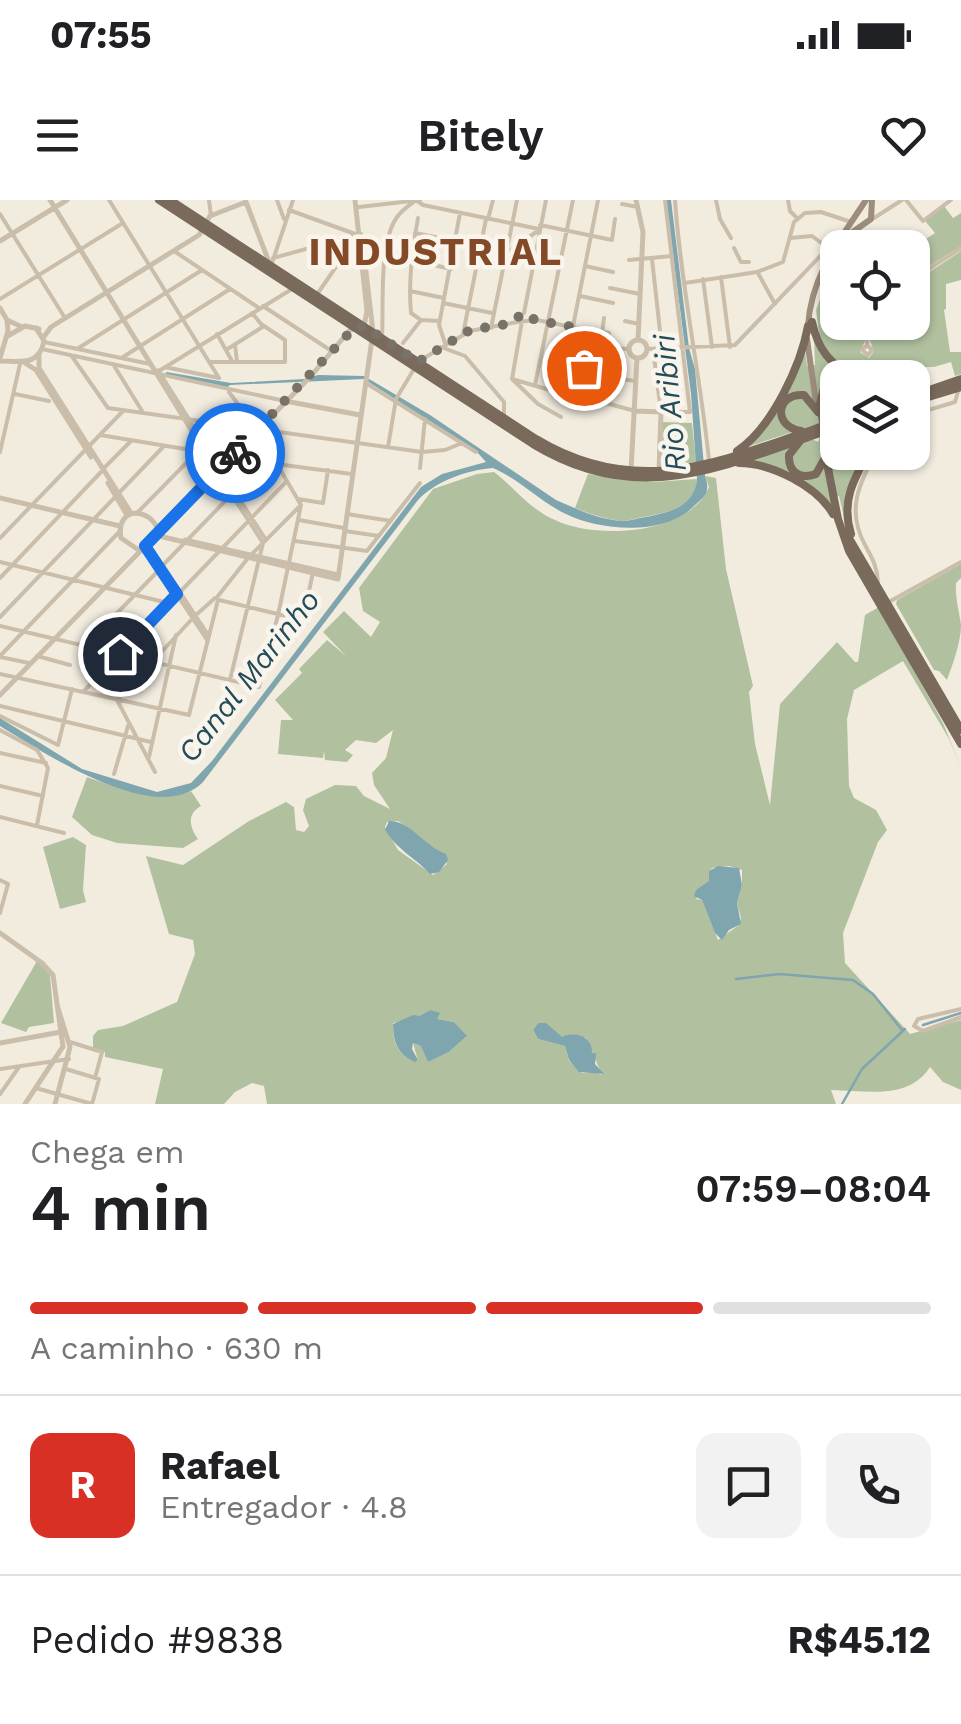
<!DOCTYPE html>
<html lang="pt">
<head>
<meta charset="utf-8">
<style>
	body { margin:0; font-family:"Work Sans",sans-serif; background:#f2f2f2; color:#202124; height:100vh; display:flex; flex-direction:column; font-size:38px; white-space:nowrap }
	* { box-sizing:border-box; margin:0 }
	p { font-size:32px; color:#757577 }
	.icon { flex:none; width:55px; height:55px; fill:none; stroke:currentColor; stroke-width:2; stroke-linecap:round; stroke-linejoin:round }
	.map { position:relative; height:904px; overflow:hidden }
	.drawer { display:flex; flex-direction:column; background:#fff; flex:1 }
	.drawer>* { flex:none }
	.tools { position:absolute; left:820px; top:30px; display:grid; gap:20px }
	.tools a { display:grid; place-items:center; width:110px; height:110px; border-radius:20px; background:#fff; box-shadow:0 2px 8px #0004; font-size:50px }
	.pin { position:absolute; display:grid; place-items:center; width:85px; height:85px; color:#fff; margin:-42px; border:5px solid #fff; border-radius:50%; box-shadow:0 2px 10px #0007 }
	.courier { position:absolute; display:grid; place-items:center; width:100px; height:100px; margin:-50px; border:8px solid #1a73e8; border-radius:50%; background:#fff; color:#222; box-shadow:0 2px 12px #0007 }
	.head em { font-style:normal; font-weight:600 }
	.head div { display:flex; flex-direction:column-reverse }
	.head { display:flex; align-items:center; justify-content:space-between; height:170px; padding:0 30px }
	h1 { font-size:65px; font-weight:600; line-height:75px }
	.bar { display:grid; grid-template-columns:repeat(4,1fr); gap:15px 10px; align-content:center; height:120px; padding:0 30px }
	.bar i { height:12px; border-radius:8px; background:#e0e0e0 }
	.bar .on { background:#d93025 }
	.bar p { grid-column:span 4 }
	.line { display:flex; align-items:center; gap:25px; padding:0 30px; border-top:2px solid #e0e0e0 }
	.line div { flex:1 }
	.round { display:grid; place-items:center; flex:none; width:105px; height:105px; border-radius:20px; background:#f2f2f2 }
	.status { display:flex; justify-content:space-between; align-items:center; height:70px; padding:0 50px; background:#fff; direction:ltr }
	.status svg { height:28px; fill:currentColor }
	header { display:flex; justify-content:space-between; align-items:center; height:130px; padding:0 30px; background:#fff; font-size:45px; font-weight:600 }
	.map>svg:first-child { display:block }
	.green { fill:#b1c19f; fill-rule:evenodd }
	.water { fill:#7fa5ae }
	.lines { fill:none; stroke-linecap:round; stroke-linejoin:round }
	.stream { stroke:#7fa5ae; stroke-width:2.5 }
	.minor { stroke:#cabeab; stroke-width:4 }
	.tertiary { stroke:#cabeab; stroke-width:5 }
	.secondary { stroke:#9d8d7d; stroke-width:6 }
	.primary { stroke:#796a5c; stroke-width:8 }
	.primary-bridge { stroke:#796a5c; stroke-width:8 }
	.done { stroke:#797269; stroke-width:10; stroke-dasharray:0 18 }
	.route { stroke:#1a73e8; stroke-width:12 }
	.labels { text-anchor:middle; stroke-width:9; stroke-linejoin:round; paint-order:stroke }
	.water-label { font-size:30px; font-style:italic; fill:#214c58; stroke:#f9f5ec }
	.district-label { font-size:38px; font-weight:bold; letter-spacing:2.5px; fill:#844a27; stroke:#f9f5ec }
</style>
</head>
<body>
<div class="status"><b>07:55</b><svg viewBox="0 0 49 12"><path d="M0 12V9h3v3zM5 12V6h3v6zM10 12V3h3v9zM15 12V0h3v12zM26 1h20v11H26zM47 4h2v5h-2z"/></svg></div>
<header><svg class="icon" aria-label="menu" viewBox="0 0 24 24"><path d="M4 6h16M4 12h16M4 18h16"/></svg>Bitely<svg class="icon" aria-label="heart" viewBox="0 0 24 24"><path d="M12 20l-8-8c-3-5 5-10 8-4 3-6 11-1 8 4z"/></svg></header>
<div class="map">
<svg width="961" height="904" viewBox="0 0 961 904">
	<rect width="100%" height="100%" fill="#f2ecdf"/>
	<path class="green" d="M944 6 953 18 961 13V46L912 77V48L935 33 925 21Z
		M961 51V80L946 84V109L944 110 950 152H961V174L955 176 951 162 934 167H902L901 177H860L836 162 820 142 816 110 832 67 837 70 838 122 866 123 865 141 860 152 869 158 874 151 870 141 871 123 912 122 913 83Z
		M814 139 852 177 838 178 837 217 828 216 826 221 744 248 763 228 805 151 807 166 815 165Z
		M663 222 692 223 696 262 661 267Z
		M837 231 838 252 867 253 852 279 846 325 839 296 832 297 834 310 804 285 746 261 791 246 787 253 790 261 797 245 812 239 818 242 820 237Z
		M494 272C515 288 529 309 555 320 596 340 689 335 709 287L705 276 716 278 726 369 753 486 749 492 755 544 770 605 780 504 837 442 855 462H858L865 415 879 407 943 523 961 567 949 539 903 461 854 490 847 519 849 586 854 598 876 610 887 630 878 642 843 733 845 763 910 834 961 820V890L943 882 930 867C909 900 867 891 831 890L836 904H267L264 886 252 883 235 892 224 904H155L163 869 105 857V852L93 848V836L98 830 123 826 177 802 195 754 193 740 169 734 146 656 183 665 249 621 286 602 294 607 296 630 304 632 309 626 303 610 306 599 335 585 356 586 364 596 390 609 374 585 372 573 386 558 393 530 376 543 356 540 345 550 353 555 347 562 325 560 324 551 323 558 278 554 281 520H293L275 500 302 473 299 469 327 440 346 456 323 432 344 411 371 437 380 422 363 411 359 388 433 289 477 274ZM398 621C411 629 440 652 447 664L433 675 398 650 385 627 387 622ZM729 666 742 670V685L737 703 741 718 739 725 718 740 702 700 696 699 709 681V672L712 668ZM430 810 437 819 454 822 466 837 449 852 428 862 422 846 413 843 418 861C399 859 392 842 393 823L420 817ZM538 823H545L562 838 573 834 586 838 602 875 595 872 582 873 569 861 565 846 538 839 533 830Z
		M588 274 654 282 697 279C694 308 669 312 644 317 636 318 629 321 621 321 605 319 590 314 575 308Z
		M961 364V378L956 383C955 398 959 410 961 425 961 443 952 466 947 480L939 471 934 470 896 404 897 400Z
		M87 577C119 588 159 605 191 591L201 606C186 614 190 628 198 639L183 648 117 643 92 635 72 617Z
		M73 637 86 645 83 690 86 702 60 709 43 647Z
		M37 761 50 775 54 823 29 827 26 832 1 823Z"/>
	<path class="water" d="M666 0H671L689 148 695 169 705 276C711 293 705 296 693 307 664 336 600 331 566 314 540 302 519 279 493 268 467 270 436 281 418 300L203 582C157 629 43 552 0 526V518L82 569 157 592 191 583 212 561 421 287 442 274 486 262 477 252 364 179 230 185 226 188 166 175V172L231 183 304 179 318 175 364 176 430 215 556 300C577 309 599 320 623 321 630 321 638 318 646 317 670 312 694 307 697 279L691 194Z
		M389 621C411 621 424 646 446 654L448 660 439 672 430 674C415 657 399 652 385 630Z
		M718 666 739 668 742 685 737 703 741 724 729 730 722 740 715 733 702 700 694 696 696 690 709 681V671Z
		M430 810 440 813 437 819 454 822 467 836 449 852 428 862 421 846 413 843 412 849 418 860 415 862C398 855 393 842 393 824L413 815 420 816Z
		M538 823H546L562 837C575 830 593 837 592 853H596L595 864 604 874 579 872 569 860 565 846 538 839 533 830Z"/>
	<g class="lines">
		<path class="stream" d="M736 779 779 774 853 780 873 794 902 830 905 829 862 869 842 904
			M923 825 961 813"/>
		<path class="minor" d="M109 0 219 178
			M209 0 211 16
			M277 0 284 19
			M416 0 423 5 539 29
			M675 0C681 87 700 173 709 260
			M716 0 720 19 731 38
			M788 0 790 11 797 18
			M906 0 923 21 951 0
			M622 4 638 7
			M359 7 420 0
			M289 10 358 35
			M0 14 65 118
			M418 18C412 50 408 81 411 113L421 120
			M874 18 902 0
			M488 19 493 0
			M540 25 612 40 615 19
			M415 33 455 41
			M790 38 812 36 828 48
			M734 48 741 62H749
			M174 51 259 108
			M506 53 539 30
			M273 58 361 34
			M652 59 662 149
			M412 60 451 69
			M629 60 672 56
			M271 66 293 0
			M585 66 613 72
			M758 73 775 104
			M721 77 730 147
			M703 79 712 147
			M912 80 961 48
			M685 83 757 72 783 62 794 22 805 13 821 12 851 22
			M610 88 640 94
			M410 91 444 98
			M318 93 358 35
			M580 96 613 103
			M0 99 123 23
			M443 103 492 113
			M263 106 330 150
			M524 113 546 0
			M421 120 440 121
			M625 121 639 124
			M491 128 517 0
			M604 132 609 133 608 148
			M217 134 232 161
			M463 134 486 19
			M382 138C384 105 378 44 397 17 402 10 409 5 416 0
			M44 142 150 164
			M403 143 421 120
			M445 143 439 125 460 13
			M235 144 237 162
			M867 145 872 150 868 155 862 150Z
			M867 145 868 122
			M441 147 465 156 504 202V216
			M42 149 285 201
			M77 149 202 70
			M647 149 735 145 828 48
			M653 149 661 212H690L665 0
			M226 150 264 126
			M568 153 585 156 592 147 629 149
			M71 155 108 208 422 252 445 250 462 243
			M123 157 230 89
			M419 161 470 131 517 122 537 120 602 133 604 118
			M211 162H285V140L261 124 252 113
			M113 164 142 211
			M566 164 603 174
			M165 167 219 178
			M159 171 292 89
			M615 178 635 181
			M512 179 591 202
			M512 179 538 204 561 217
			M512 179 522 121
			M366 183 476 252
			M535 185 573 0
			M229 192 257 230 301 305
			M560 192 598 0
			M15 194 49 201
			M602 202 635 211
			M912 215 955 202 959 188
			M100 235 197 251
			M388 247 396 199 414 169
			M0 252 20 164
			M876 252C859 284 846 310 865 345 872 358 878 368 878 383
			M276 264 352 274
			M420 268 425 219
			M103 269 131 241
			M220 269 266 340
			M217 272 263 343
			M298 299 323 303 328 270
			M138 312 198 251
			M347 314 391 321
			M299 320 344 328
			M345 331 379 336
			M0 338 124 210
			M295 341 367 351 420 283
			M148 344 209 436
			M145 346 207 440
			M0 362 168 403
			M163 365 270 255
			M0 378 101 272
			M180 392 287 281
			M218 396 248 358 301 305
			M219 400 303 420 313 372
			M887 403 961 362
			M196 415 215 398
			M0 417 164 246
			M0 426 259 487 278 415 301 305
			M87 444 160 369
			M0 456 120 331
			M37 456 70 465
			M0 457 29 463
			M0 474 189 515 218 400
			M230 480 263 343
			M84 491 177 394
			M0 506 151 542
			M0 516 58 545 72 489
			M0 530 37 550 48 568 37 625
			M0 553 46 563
			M149 557 176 435
			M155 572 117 500 192 419
			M114 574 128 526
			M0 586 43 596
			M0 617 64 633
			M0 680 8 684 0 713
			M961 809 918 819 914 826 923 831 961 817
			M70 842 102 852 95 878
			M0 869 69 859
			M36 888 92 904 99 879 66 869
			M0 894 19 867"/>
		<path class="tertiary" d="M50 0 217 272
			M636 0 643 32 638 140
			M246 2 269 62
			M0 41 67 0
			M0 108 7 120 22 127
			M6 137 25 126 39 129
			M43 138 51 127 199 35 210 16 246 2
			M629 149a9 9 0 1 1 18 0a9 9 0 1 1-18 0Z
			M39 154V168L131 313
			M0 158 8 131 7 120
			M0 161C19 161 39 167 44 141L36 128
			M25 163 36 170 91 257
			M158 171 208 250
			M285 201 360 215
			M635 211 661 212 659 271
			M631 270 637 158
			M108 283 127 315
			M0 298 120 326
			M155 335 338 379 373 132 362 38
			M185 340 338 375
			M140 351 121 338C115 307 150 305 159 332
			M0 495 311 176 350 130 364 126 367 111 355 0
			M0 733 42 763 53 775 63 847
			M0 843 61 832
			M25 904 62 848
			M55 904 70 847 57 805"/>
		<path class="secondary" d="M847 36 871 19 872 0
			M808 126C811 76 839 41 866 0
			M807 139 817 210"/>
		<path class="primary" d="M159 0 533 244C643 311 728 263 838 227
			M170 0 536 239C644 304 731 256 838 221
			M812 122C818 150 830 164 855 178
			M912 196 961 179
			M912 202 961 187
			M820 204 824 188 838 181
			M801 231C773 227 775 193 804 195L818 212
			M800 241 789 255C788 272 800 280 816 274L825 258
			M828 250C838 265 853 268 864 252
			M737 251C772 228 801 165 808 126
			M825 253 838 319 849 351 961 544
			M739 263C771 263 817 286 833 314
			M846 333 961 530
			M851 334C841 302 853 280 869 252"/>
		<path class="primary-bridge" d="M820 204 828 250"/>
	</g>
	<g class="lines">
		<path class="done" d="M235 253 354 128 364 126 418 162 470 130 508 124 524 113 535 120 573 127 566 164 584 168"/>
		<path class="route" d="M120 454 177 394 145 346 235 253"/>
	</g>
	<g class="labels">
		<g class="water-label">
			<text transform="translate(670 203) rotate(-95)" y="10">Rio Aribiri</text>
			<text transform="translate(249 476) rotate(-52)" y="10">Canal Marinho</text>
		</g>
		<g class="district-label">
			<text x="436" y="65">INDUSTRIAL</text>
		</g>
	</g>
</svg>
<div class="tools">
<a><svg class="icon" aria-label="locate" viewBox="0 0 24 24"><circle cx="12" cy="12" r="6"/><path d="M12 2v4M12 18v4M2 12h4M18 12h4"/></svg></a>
<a><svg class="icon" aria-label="layers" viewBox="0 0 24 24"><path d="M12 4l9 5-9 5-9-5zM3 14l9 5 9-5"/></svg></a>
</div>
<div class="pin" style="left:584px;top:168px;background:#ea580c"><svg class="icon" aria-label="bag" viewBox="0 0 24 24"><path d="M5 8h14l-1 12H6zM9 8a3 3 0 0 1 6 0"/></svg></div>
<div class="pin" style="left:120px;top:454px;background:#1f2937"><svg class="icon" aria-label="home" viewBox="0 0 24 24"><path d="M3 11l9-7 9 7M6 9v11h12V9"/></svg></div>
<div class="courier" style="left:235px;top:253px"><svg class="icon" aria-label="bike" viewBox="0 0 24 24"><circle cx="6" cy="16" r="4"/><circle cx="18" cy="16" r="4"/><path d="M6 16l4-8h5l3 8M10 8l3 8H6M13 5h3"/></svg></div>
</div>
<section class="drawer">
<div class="head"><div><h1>4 min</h1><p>Chega em</p></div><em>07:59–08:04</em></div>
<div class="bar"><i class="on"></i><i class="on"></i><i class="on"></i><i></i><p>A caminho · 630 m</p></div>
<div class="line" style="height:180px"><b class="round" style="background:#d93025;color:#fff">R</b><div><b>Rafael</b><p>Entregador · 4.8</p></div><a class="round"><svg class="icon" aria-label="chat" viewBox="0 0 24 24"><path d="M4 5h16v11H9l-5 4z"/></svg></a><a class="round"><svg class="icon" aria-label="phone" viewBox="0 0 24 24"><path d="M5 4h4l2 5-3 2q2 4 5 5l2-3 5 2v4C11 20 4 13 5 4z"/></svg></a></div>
<div class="line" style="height:130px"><div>Pedido #9838</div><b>R$45.12</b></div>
</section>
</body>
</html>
